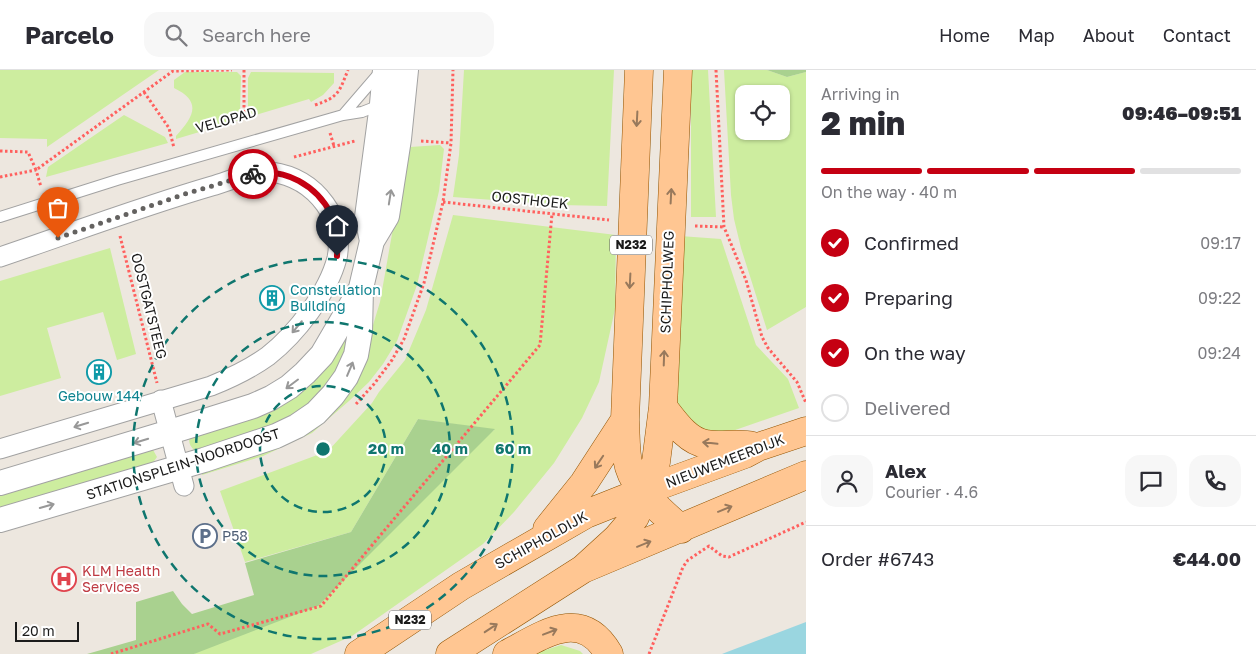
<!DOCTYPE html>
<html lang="en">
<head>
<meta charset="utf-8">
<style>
	body { margin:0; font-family:"Golos Text",sans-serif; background:#f7f7f7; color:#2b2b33; height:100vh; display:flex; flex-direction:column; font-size:19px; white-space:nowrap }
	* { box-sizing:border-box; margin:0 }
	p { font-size:16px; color:#7c7c81 }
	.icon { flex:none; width:28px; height:28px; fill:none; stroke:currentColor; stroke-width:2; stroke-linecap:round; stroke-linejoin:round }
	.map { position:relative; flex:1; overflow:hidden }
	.panel { display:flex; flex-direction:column; background:#fff; width:450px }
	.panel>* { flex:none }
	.controls { position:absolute; left:735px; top:15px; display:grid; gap:10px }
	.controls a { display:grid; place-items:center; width:55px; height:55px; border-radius:10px; background:#fff; box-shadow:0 1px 4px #0004; font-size:25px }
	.scale { position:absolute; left:15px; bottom:12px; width:64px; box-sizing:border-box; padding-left:5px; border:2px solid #1b1b1b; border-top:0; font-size:14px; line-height:18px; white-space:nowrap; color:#1b1b1b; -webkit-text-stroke:4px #fff; paint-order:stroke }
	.pin { position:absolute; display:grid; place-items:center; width:42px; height:42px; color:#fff; margin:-51px -21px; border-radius:50% 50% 50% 0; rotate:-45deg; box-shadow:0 0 5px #0007 }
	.pin .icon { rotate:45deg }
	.courier { position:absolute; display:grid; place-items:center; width:50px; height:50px; margin:-25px; border:4px solid #c50012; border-radius:50%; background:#fff; color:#222; box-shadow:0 1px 6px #0007 }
	.headline em { font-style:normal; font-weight:800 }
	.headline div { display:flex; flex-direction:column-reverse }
	.headline { display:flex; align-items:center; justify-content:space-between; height:85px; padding:0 15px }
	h1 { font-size:32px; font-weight:800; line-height:38px }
	.bar { display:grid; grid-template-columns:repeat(4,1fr); gap:8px 5px; align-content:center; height:60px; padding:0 15px }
	.bar i { height:6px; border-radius:4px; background:#e1e1e2 }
	.bar .on { background:#c50012 }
	.bar p { grid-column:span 4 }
	.line { display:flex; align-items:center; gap:12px; padding:0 15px; border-top:1px solid #e1e1e2 }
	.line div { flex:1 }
	.round { display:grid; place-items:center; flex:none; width:52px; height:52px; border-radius:15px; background:#f7f7f7 }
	ol { padding:0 15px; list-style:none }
	li { display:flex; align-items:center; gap:15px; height:55px }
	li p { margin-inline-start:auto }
	li .icon { padding:5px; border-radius:50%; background:#c50012; color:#fff; stroke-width:4 }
	li:last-child { color:#7c7c81 }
	li i { width:28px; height:28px; border:2px solid #e1e1e2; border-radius:50% }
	header { display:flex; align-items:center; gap:30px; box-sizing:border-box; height:70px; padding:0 25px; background:#fff; border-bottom:1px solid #e1e1e2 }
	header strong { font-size:24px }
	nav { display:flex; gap:28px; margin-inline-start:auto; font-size:18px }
	.search { width:350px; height:45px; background:#f7f7f7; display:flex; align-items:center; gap:12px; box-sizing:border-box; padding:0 18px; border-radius:15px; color:#7c7c81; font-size:19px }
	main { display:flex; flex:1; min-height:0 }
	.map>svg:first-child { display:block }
	.grass { fill:#cded9f; fill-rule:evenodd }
	.forest { fill:#a9d18f }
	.water { fill:#9ad6e0 }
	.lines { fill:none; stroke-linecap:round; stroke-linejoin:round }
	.service-casing { stroke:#a2a2a2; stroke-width:12 }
	.minor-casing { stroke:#a2a2a2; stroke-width:21 }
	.tertiary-casing { stroke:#a2a2a2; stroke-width:26 }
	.primary-casing { stroke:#915300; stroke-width:29 }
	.path { stroke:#ff605e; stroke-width:3; stroke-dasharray:2.5 2.5; stroke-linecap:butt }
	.service { stroke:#fff; stroke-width:10 }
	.minor { stroke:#fff; stroke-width:19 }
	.tertiary { stroke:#fff; stroke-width:24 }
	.primary { stroke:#ffc692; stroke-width:28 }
	.oneway { stroke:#98795c }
	.oneway2 { stroke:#989898 }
	.done { stroke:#646260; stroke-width:5; stroke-dasharray:0 9 }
	.route { stroke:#c50012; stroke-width:6 }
	.ring { fill:none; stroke:#0f766e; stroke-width:2.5; stroke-dasharray:9 6 }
	.labels { text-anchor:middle; stroke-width:4; stroke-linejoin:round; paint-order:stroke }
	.shield { fill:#fff; stroke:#5f5f5f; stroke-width:1 }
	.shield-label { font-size:12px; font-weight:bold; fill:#1b1b1b }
	.street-label { font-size:14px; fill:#1b1b1b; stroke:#fff }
	.culture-label { font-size:14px; fill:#0d838f; stroke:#fff; text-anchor:start }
	.service-label { font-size:14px; fill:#4e5e75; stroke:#fff; text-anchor:start }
	.health-label { font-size:14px; fill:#be3a42; stroke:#fff; text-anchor:start }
	.centre { fill:#0f766e; stroke:#fff; stroke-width:2.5 }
	.ring-label { font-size:15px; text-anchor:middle; font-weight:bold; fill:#0f766e; stroke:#fff; stroke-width:4; stroke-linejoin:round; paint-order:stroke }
</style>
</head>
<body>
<header>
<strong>Parcelo</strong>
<div class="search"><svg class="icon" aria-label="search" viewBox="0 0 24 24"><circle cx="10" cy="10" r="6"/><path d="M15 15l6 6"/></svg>Search here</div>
<nav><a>Home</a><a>Map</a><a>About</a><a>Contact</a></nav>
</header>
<main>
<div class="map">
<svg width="806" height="584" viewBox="0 0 806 584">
	<rect width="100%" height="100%" fill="#ede7df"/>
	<path class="grass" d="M0 0H159L47 77V69L0 68Z
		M464 0H614L607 136 560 135 453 127 459 85Z
		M691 0H708L716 147H691Z
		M724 0H767L787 7 806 2V237L767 260 741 178 734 149 731 125ZM744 24H781V61H744Z
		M185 2H237L241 6 240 43 248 42V8L251 2 334 3V13L323 25 311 32 309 29 176 69V66C193 47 203 32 174 18V10Z
		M124 45 165 67 168 73 46 107 48 97Z
		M440 75 444 79 439 121 417 215 397 271 383 294 369 312 349 331 312 363 263 386 202 405 205 395 310 356 366 278 380 232 407 79 410 77Z
		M453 145 616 165 615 239 599 312 582 348 554 393 514 442 483 474 352 566 311 584H194L494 360 418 349 351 462 245 492 220 421 328 381 372 333 379 322 405 290 426 240Z
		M680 166 721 169 756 275 788 309 799 338 718 366C697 356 687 352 676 331Z
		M110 178 136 284 117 290 103 242 47 258 61 308 0 326V211Z
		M349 260 346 279 337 302 323 322 293 348 199 380H194C190 376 188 372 190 367L267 341Z
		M152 378 157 387 152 394 0 439V422Z
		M561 575 580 581 583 584H533Z"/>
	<path class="forest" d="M767 0H806V2L787 7Z
		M418 349 495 359 318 536 194 584H87L136 570V532L173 521 182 534 192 544 254 525 245 493 351 462Z"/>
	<path class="water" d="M806 552V584H722L727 582Z"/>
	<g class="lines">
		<defs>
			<path id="service" d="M343 45 380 2
				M0 147 117 110 343 45 362 42 380 35"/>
			<path id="minor" d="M0 187C71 163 140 137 212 116 230 111 252 100 271 102 293 105 312 116 325 134 336 149 341 170 337 188 328 223 296 264 268 286 250 299 231 308 211 316L0 379
				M161 330 184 416"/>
			<path id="tertiary" d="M372 171 367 147 382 34 385 0
				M0 413 170 362 253 336 271 328 289 317 305 303 322 285 360 220
				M0 450 204 390 276 366 297 356 316 343 333 325 346 307 356 285 360 262 361 218 372 171 387 146 399 69 406 0"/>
			<path id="primary" d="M639 0 625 350C626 365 625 383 629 397 636 421 663 443 681 459
				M663 337C674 351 687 371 706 374 721 377 737 372 753 376
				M547 459 584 413 625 350
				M583 499 617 468 635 447 656 392 663 337 678 0
				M359 584 461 516 586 444 644 421 745 384 758 377 806 361
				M450 584 583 499 806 405
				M507 584C543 565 581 536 609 584"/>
		</defs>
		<use href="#service" class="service-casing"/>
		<use href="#minor" class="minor-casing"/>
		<use href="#tertiary" class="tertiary-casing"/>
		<use href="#primary" class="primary-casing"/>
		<path class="path" d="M244 0V42
			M716 0 724 157 746 210 762 267 768 278 797 312 806 333
			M144 22 169 58 174 78
			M315 35C339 27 339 22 348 0
			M330 63 334 76
			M421 71 451 73
			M0 81 28 82 36 100 173 1 232 0
			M294 87 355 71
			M0 107 36 100 41 117
			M443 132 609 150
			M695 156 724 157
			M120 166 157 313
			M356 334 374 314 392 290 404 269 424 213 443 132 451 73 453 0
			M111 584 208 554 220 564 321 536 540 275 552 144
			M649 584 683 497 688 490 709 476 722 486 729 487 806 452"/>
		<use href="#service" class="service"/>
		<use href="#minor" class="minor"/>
		<use href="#tertiary" class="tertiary"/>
		<use href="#primary" class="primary"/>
	</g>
	<defs><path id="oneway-shaft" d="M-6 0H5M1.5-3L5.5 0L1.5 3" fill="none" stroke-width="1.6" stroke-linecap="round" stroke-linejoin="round" transform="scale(1.25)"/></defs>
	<g class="oneway">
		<use href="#oneway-shaft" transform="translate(637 49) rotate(93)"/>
		<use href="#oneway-shaft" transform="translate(671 126) rotate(-87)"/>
		<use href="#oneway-shaft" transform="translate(630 211) rotate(93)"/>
		<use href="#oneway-shaft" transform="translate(664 288) rotate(-88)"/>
		<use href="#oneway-shaft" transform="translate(710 373) rotate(-174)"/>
		<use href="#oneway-shaft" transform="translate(599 392) rotate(124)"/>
		<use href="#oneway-shaft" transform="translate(725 439) rotate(-22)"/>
		<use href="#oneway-shaft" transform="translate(644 474) rotate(-22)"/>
		<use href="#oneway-shaft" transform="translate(491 558) rotate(-33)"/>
		<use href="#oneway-shaft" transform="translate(550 562) rotate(-21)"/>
	</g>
	<g class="oneway2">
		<use href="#oneway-shaft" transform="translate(390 127) rotate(-81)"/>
		<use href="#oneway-shaft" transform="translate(297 257) rotate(130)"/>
		<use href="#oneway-shaft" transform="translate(350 299) rotate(-67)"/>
		<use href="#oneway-shaft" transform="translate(292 314) rotate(143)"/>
		<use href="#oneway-shaft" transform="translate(81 355) rotate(163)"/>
		<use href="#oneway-shaft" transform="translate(141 371) rotate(163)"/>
		<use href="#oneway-shaft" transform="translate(47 436) rotate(-16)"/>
	</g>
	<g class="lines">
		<path class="done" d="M58 168 188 123 253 104"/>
		<path class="route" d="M253 104C285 97 317 116 331 144 338 157 338 172 337 186"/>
	</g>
	<g class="ring">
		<circle cx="323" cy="379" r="63"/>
		<circle cx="323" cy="379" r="127"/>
		<circle cx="323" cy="379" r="190"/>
	</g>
	<defs>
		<symbol id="building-ring" viewBox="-11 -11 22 22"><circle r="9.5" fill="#fff" stroke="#0f9aa8" stroke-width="1.5"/><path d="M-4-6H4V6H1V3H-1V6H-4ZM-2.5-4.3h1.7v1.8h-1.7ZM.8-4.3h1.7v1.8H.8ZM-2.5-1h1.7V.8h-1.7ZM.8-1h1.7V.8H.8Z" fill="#0f9aa8"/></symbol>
		<symbol id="parking-ring" viewBox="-11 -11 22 22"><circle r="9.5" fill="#fff" stroke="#5c6f8a" stroke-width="1.5"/><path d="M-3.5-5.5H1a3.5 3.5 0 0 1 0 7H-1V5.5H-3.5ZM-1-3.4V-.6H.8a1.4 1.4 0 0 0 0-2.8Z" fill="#5c6f8a"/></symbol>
		<symbol id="hospital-ring" viewBox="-11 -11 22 22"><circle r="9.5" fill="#fff" stroke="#e0444e" stroke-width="1.5"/><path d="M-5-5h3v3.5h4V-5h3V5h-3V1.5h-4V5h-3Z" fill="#e0444e"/></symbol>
	</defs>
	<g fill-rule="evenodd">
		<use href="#building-ring" x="258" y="214" width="28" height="28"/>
		<use href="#building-ring" x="85" y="288" width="28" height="28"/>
		<use href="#parking-ring" x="191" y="452" width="28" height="28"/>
		<use href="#hospital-ring" x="50" y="495" width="28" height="28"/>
	</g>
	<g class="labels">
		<g class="shield">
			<rect x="610" y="165.5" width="42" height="19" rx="4"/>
			<rect x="389" y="540.5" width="42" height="19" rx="4"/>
		</g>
		<g class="shield-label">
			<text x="631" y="179">N232</text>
			<text x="410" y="554">N232</text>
		</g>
		<g class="street-label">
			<text transform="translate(226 50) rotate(-16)" y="5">VELOPAD</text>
			<text transform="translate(530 130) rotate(6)" y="5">OOSTHOEK</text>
			<text transform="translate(667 212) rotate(-88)" y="5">SCHIPHOLWEG</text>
			<text transform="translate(149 236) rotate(76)" y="5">OOSTGATSTEEG</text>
			<text transform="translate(725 391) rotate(-21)" y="5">NIEUWEMEERDIJK</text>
			<text transform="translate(183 394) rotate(-18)" y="5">STATIONSPLEIN-NOORDOOST</text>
			<text transform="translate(541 470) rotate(-29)" y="5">SCHIPHOLDIJK</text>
		</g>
		<g class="culture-label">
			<text x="290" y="225">Constellation<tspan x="290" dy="16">Building</tspan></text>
			<text x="99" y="331" text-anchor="middle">Gebouw 144</text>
		</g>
		<g class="service-label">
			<text x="222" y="471">P58</text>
		</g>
		<g class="health-label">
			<text x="82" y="506">KLM Health<tspan x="82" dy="16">Services</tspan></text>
		</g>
	</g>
	<circle cx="323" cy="379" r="8" class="centre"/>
	<g class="ring-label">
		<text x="386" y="384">20 m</text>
		<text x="450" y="384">40 m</text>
		<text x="513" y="384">60 m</text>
	</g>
</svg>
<div class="controls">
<a><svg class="icon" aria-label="locate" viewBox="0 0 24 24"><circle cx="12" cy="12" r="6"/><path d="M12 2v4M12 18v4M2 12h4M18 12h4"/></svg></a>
</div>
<div class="scale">20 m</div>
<div class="pin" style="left:58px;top:168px;background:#ea580c"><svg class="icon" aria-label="bag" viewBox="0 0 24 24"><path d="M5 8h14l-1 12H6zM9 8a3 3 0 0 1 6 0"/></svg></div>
<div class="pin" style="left:337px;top:186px;background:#1f2937"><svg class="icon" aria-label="home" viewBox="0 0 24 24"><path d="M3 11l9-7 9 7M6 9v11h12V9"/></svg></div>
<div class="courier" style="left:253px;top:104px"><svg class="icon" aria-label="bike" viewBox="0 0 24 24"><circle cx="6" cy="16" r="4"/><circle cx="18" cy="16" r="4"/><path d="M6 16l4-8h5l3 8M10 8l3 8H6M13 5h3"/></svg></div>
</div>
<section class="panel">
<div class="headline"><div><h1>2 min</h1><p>Arriving in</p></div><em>09:46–09:51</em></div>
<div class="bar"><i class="on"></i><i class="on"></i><i class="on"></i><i></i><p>On the way · 40 m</p></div>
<ol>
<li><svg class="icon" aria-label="check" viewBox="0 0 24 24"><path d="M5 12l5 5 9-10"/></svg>Confirmed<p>09:17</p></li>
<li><svg class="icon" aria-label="check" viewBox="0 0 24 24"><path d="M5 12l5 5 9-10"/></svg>Preparing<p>09:22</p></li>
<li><svg class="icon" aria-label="check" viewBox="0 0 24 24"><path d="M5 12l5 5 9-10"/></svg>On the way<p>09:24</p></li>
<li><i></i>Delivered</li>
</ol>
<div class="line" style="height:90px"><a class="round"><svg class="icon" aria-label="person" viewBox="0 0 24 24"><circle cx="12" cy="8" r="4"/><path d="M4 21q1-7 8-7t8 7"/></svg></a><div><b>Alex</b><p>Courier · 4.6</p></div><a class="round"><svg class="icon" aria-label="chat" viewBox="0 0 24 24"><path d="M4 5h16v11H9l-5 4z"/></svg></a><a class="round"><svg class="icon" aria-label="phone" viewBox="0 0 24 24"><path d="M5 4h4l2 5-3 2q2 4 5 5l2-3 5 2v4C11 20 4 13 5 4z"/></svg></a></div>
<div class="line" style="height:65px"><div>Order #6743</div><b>€44.00</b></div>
</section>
</main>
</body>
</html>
